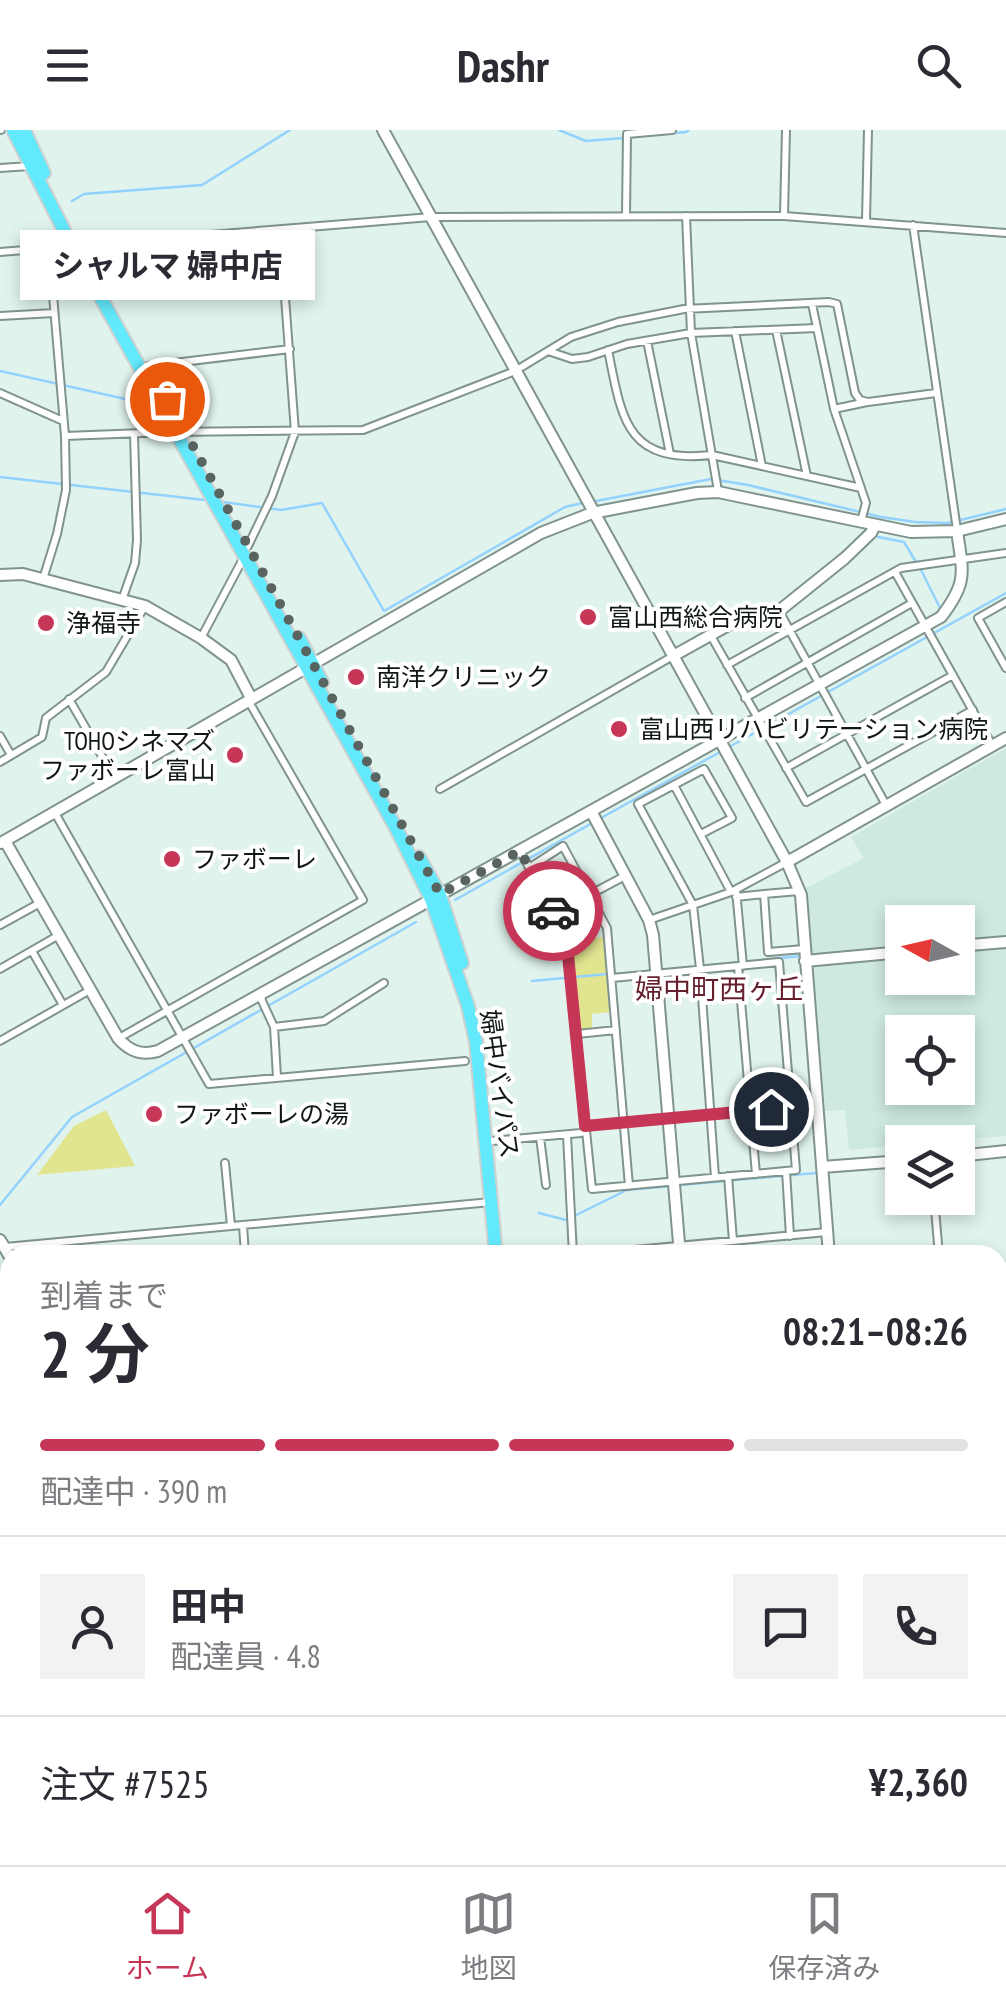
<!DOCTYPE html>
<html lang="ja">
<head>
<meta charset="utf-8">
<style>
	body { margin:0; font-family:"PT Sans Narrow","Noto Sans JP",sans-serif; background:#f2f2f3; color:#2b2b33; height:100vh; display:flex; flex-direction:column; font-size:38px; white-space:nowrap }
	* { box-sizing:border-box; margin:0 }
	p { font-size:32px; color:#7c7c81 }
	.icon { flex:none; width:55px; height:55px; fill:none; stroke:currentColor; stroke-width:2; stroke-linecap:round; stroke-linejoin:round }
	.map { position:relative; flex:1; overflow:hidden }
	.panel { position:absolute; left:0px; top:1115px; width:1008px; height:620px; display:flex; flex-direction:column; background:#fff; border-radius:30px 30px 0 0; box-shadow:0 5px 15px #0003 }
	.panel>* { flex:none }
	.needle { width:65px; rotate:278deg }
	.controls { position:absolute; left:885px; top:775px; display:grid; gap:20px }
	.controls a { display:grid; place-items:center; width:90px; height:90px; border-radius:0px; background:#fff; box-shadow:0 5px 15px #0003; font-size:50px }
	.pin { position:absolute; display:grid; place-items:center; width:85px; height:85px; color:#fff; margin:-42px; border:5px solid #fff; border-radius:50%; box-shadow:0 2px 10px #0007 }
	.courier { position:absolute; display:grid; place-items:center; width:100px; height:100px; margin:-50px; border:8px solid #c63656; border-radius:50%; background:#fff; color:#222; box-shadow:0 2px 12px #0007 }
	.bubble { position:absolute; height:70px; border-radius:0px; background:#fff; box-shadow:0 5px 15px #0003; font-size:32px; font-weight:700; line-height:70px; text-align:center }
	.summary em { font-style:normal; font-weight:700 }
	.summary div { display:flex; flex-direction:column-reverse }
	.summary { display:flex; align-items:center; justify-content:space-between; height:170px; padding:0 40px }
	h1 { font-size:65px; font-weight:700; line-height:75px }
	.bar { display:grid; grid-template-columns:repeat(4,1fr); gap:15px 10px; align-content:center; height:120px; padding:0 40px }
	.bar i { height:12px; border-radius:8px; background:#e1e1e2 }
	.bar .active { background:#c63656 }
	.bar p { grid-column:span 4 }
	.line { display:flex; align-items:center; gap:25px; padding:0 40px; border-top:2px solid #e1e1e2 }
	.line div { flex:1 }
	.round { display:grid; place-items:center; flex:none; width:105px; height:105px; border-radius:0px; background:#f2f2f3 }
	header { display:flex; justify-content:space-between; align-items:center; height:130px; padding:0 40px; background:#fff; font-size:45px; font-weight:700 }
	.tab-bar { display:flex; justify-content:space-around; align-items:center; height:140px; border-top:2px solid #e1e1e2; background:#fff; font-size:28px; color:#7c7c81 }
	.tab-bar a { display:grid; justify-items:center; gap:5px }
	.tab-bar .active { color:#c63656 }
	.map>svg:first-child { display:block }
	.built { fill:#cde9e0; fill-rule:evenodd }
	.green { fill:#e2e590 }
	.lines { fill:none; stroke-linecap:round; stroke-linejoin:round }
	.stream { stroke:#94d2fe; stroke-width:2.5 }
	.river { stroke:#94d2fe; stroke-width:12 }
	.street-casing { stroke:#81938d; stroke-width:10 }
	.secondary-casing { stroke:#81938d; stroke-width:14 }
	.primary-casing { stroke:#cfd1d0; stroke-width:14 }
	.highway-casing { stroke:#cfd1d0; stroke-width:16 }
	.street { stroke:#fff; stroke-width:6 }
	.secondary { stroke:#fff; stroke-width:10 }
	.primary { stroke:#a1f2fd; stroke-width:10 }
	.highway { stroke:#63e9fc; stroke-width:12 }
	.done { stroke:#596461; stroke-width:10; stroke-dasharray:0 18 }
	.route { stroke:#c63656; stroke-width:12 }
	.poi-dot { fill:#c63656; stroke:#fff; stroke-width:4 }
	.labels { text-anchor:middle; stroke-width:8; stroke-linejoin:round; paint-order:stroke }
	.poi-label { font-size:25px; fill:#101715; stroke:#fff; text-anchor:start }
	.street-label { font-size:25px; fill:#101715; stroke:#fff }
	.neighbourhood-label { font-size:28px; fill:#651f2d; stroke:#fff }
</style>
</head>
<body>
<header><svg class="icon" aria-label="menu" viewBox="0 0 24 24"><path d="M4 6h16M4 12h16M4 18h16"/></svg>Dashr<svg class="icon" aria-label="search" viewBox="0 0 24 24"><circle cx="10" cy="10" r="6"/><path d="M15 15l6 6"/></svg></header>
<div class="map">
<svg width="1006" height="1735" viewBox="0 0 1006 1735">
	<rect width="100%" height="100%" fill="#e0f3ed"/>
	<path class="built" d="M1006 618V1006L934 1012H902V1015L849 1020 845 980 825 981 806 758 864 728 851 707ZM902 792H958V848H902ZM902 902H958V958H902Z
		M1006 1394V1486L998 1487V1395Z"/>
	<path class="green" d="M605 807 612 882 592 884V899L584 900 579 897 571 810Z
		M106 980 135 1036 37 1045 74 996Z
		M1006 1266V1379L998 1380V1267Z"/>
	<g class="lines">
		<path class="stream" d="M559 0 586 11 623 8
			M631 7 686 2 689 0
			M72 71 84 64 202 55 290 0
			M0 241 152 275
			M0 347 205 370
			M223 372 281 380 322 373 384 481 565 377 583 373
			M591 372 711 349 748 355 881 387 915 392 948 393 1006 379
			M878 407 904 412 916 432
			M920 438 941 480
			M828 562 1006 463
			M767 596 821 566
			M727 618 760 600
			M601 688 720 622
			M455 770 594 692
			M809 825 902 817
			M660 840 801 826
			M615 844 652 841
			M532 851 607 844
			M673 992 811 980
			M628 996 665 993
			M588 1000 620 997
			M680 1055 816 1043
			M0 1075 72 987 416 792
			M539 1083 566 1090 627 1060 672 1056
			M0 1391H10"/>
		<path class="river" d="M998 1496 1006 1495
			M0 1516H10"/>
		<defs>
			<path id="street" d="M0 0H1
				M0 38 30 36
				M626 85 627 4 672 0
				M686 86 691 203 718 361
				M784 86 786 0
				M866 91 868 0
				M913 95 957 400
				M0 122 431 87 784 86 1006 103
				M812 174 834 279 866 373 861 391
				M0 186 54 183
				M776 200 807 346
				M735 201 762 336
				M647 211 670 324
				M608 220C622 290 626 334 712 325L861 358
				M548 221 572 229 588 227 627 214 691 203 817 198
				M149 236 290 219
				M0 263 63 291
				M834 279 867 272
				M65 306 169 302 363 300 515 241 571 207 618 192 684 179 829 172 837 174 855 263 860 270 868 272 936 263
				M248 416 272 366 295 302 280 100
				M895 442 992 615
				M43 449 57 404 66 360 65 306 49 118
				M122 470 135 433 137 410 134 304
				M1006 472 978 488 1006 538
				M779 481 886 675
				M711 506 806 672 973 580
				M201 508 244 427
				M727 535 901 438 1006 423
				M745 568 912 473
				M69 569 114 647
				M0 606 11 625
				M0 632 42 607 46 588 106 542 145 476
				M786 638 953 545
				M674 655 731 762
				M440 659 673 526
				M55 683 209 954 465 931
				M701 704 732 688 704 639 638 674 693 775 700 839 715 1047
				M520 721 566 805 592 1059 796 1040 779 832 612 848
				M529 738 563 716 607 798 629 1056
				M736 760 743 836
				M799 761 764 764 768 822 804 819
				M589 765 625 746
				M736 767 764 764
				M649 790 731 762 787 732
				M0 795 40 773
				M32 821 63 875
				M738 836 756 1044
				M0 839 59 805
				M261 864 262 871 274 897 277 947
				M274 897 324 891 384 853
				M577 904 616 900
				M119 908 363 770 248 570
				M0 911 90 860
				M585 996 791 977
				M567 1005 573 1125
				M540 1007 546 1055
				M492 1011 581 1003
				M225 1033 231 1096
				M786 1041 790 1106
				M728 1046 733 1111
				M934 1068 939 1125
				M243 1095 245 1125
				M5 1117 491 1072
				M581 1125 827 1102
				M998 1215 1006 1214
				M0 1331 10 1332
				M998 1392 1006 1391
				M998 1489 1006 1487
				M0 1511 10 1512
				M0 1520H10
				M998 1641 1006 1639
				M5 1704 10 1633
				M998 1706 1006 1705
				M705 1725 709 1735
				M794 1725 795 1735
				M860 1725V1735
				M920 1725 921 1735
				M0 1730 8 1735
				M340 1735V1725
				M632 1735 640 1725"/>
			<path id="secondary" d="M383 0 787 732 801 765 829 1125
				M0 445 23 444 145 476 201 508 231 530 251 568
				M673 526 734 492 779 481 845 428 871 403 875 395
				M591 681 649 790 653 805 680 1125
				M5 711 118 908C129 921 141 926 158 921L941 487C968 452 963 443 957 401
				M1 713 541 403 592 383 697 363 718 362 911 402 957 401 1006 389
				M787 732 1006 608
				M958 816 1006 812
				M805 831 902 822
				M958 1026 1006 1021
				M822 1037 902 1031
				M0 1110 10 1127
				M998 1150 1006 1149
				M0 1229H10
				M998 1675 1006 1674
				M0 1705H10
				M159 1725V1735"/>
			<path id="primary" d="M998 1608 1006 1607"/>
			<path id="highway" d="M13 0 72 116 396 698 431 769 468 876 476 912 496 1125
				M24 0 44 43
				M299 508 322 552
				M419 727 440 765 462 833
				M534 1735V1725"/>
		</defs>
		<use href="#street" class="street-casing"/>
		<use href="#secondary" class="secondary-casing"/>
		<use href="#primary" class="primary-casing"/>
		<use href="#highway" class="highway-casing"/>
		<use href="#street" class="street"/>
		<use href="#secondary" class="secondary"/>
		<use href="#primary" class="primary"/>
		<use href="#highway" class="highway"/>
	</g>
	<g class="lines">
		<path class="done" d="M167 269 440 764 520 721 553 781"/>
		<path class="route" d="M553 781 566 805 585 996 771 979"/>
	</g>
	<g class="poi-dot">
		<circle cx="588" cy="487" r="10"/>
		<circle cx="46" cy="493" r="10"/>
		<circle cx="356" cy="547" r="10"/>
		<circle cx="619" cy="599" r="10"/>
		<circle cx="235" cy="625" r="10"/>
		<circle cx="172" cy="729" r="10"/>
		<circle cx="154" cy="984" r="10"/>
	</g>
	<g class="labels">
		<g class="poi-label">
			<text x="608" y="496">富山西総合病院</text>
			<text x="66" y="502">浄福寺</text>
			<text x="376" y="556">南洋クリニック</text>
			<text x="639" y="608">富山西リハビリテーション病院</text>
			<text x="215" y="620" text-anchor="end">TOHOシネマズ<tspan x="215" dy="29">ファボーレ富山</tspan></text>
			<text x="192" y="738">ファボーレ</text>
			<text x="174" y="993">ファボーレの湯</text>
		</g>
		<g class="street-label">
			<text transform="translate(500 954) rotate(82)" y="9">婦中バイパス</text>
		</g>
		<g class="neighbourhood-label">
			<text x="719" y="869">婦中町西ヶ丘</text>
		</g>
	</g>
</svg>
<div class="controls">
<a><svg class="needle" viewBox="-14 -14 28 28"><path d="M0-13l5 13h-10z" fill="#e53935"/><path d="M0 13l5-13h-10z" fill="#7c7c81"/></svg></a>
<a><svg class="icon" aria-label="locate" viewBox="0 0 24 24"><circle cx="12" cy="12" r="6"/><path d="M12 2v4M12 18v4M2 12h4M18 12h4"/></svg></a>
<a><svg class="icon" aria-label="layers" viewBox="0 0 24 24"><path d="M12 4l9 5-9 5-9-5zM3 14l9 5 9-5"/></svg></a>
</div>
<div class="pin" style="left:167px;top:269px;background:#ea580c"><svg class="icon" aria-label="bag" viewBox="0 0 24 24"><path d="M5 8h14l-1 12H6zM9 8a3 3 0 0 1 6 0"/></svg></div>
<div class="pin" style="left:771px;top:979px;background:#1f2937"><svg class="icon" aria-label="home" viewBox="0 0 24 24"><path d="M3 11l9-7 9 7M6 9v11h12V9"/></svg></div>
<div class="courier" style="left:553px;top:781px"><svg class="icon" aria-label="car" viewBox="0 0 24 24"><path d="M5 17H2v-5l4-1 3-4h7l3 4 3 1v5h-3M9 17h6M6 11h13"/><circle cx="7" cy="17" r="2"/><circle cx="17" cy="17" r="2"/></svg></div>
<div class="bubble" style="left:20px;top:100px;width:295px">シャルマ 婦中店</div>
<section class="panel">
<div class="summary"><div><h1>2 分</h1><p>到着まで</p></div><em>08:21–08:26</em></div>
<div class="bar"><i class="active"></i><i class="active"></i><i class="active"></i><i></i><p>配達中 · 390 m</p></div>
<div class="line" style="height:180px"><a class="round"><svg class="icon" aria-label="person" viewBox="0 0 24 24"><circle cx="12" cy="8" r="4"/><path d="M4 21q1-7 8-7t8 7"/></svg></a><div><b>田中</b><p>配達員 · 4.8</p></div><a class="round"><svg class="icon" aria-label="chat" viewBox="0 0 24 24"><path d="M4 5h16v11H9l-5 4z"/></svg></a><a class="round"><svg class="icon" aria-label="phone" viewBox="0 0 24 24"><path d="M5 4h4l2 5-3 2q2 4 5 5l2-3 5 2v4C11 20 4 13 5 4z"/></svg></a></div>
<div class="line" style="height:130px"><div>注文 #7525</div><b>¥2,360</b></div>
</section>
</div>
<nav class="tab-bar">
<a class="active"><svg class="icon" aria-label="home" viewBox="0 0 24 24"><path d="M3 11l9-7 9 7M6 9v11h12V9"/></svg>ホーム</a>
<a><svg class="icon" aria-label="map" viewBox="0 0 24 24"><path d="M3 6l6-2 6 2 6-2v14l-6 2-6-2-6 2zM9 4v14M15 6v14"/></svg>地図</a>
<a><svg class="icon" aria-label="saved" viewBox="0 0 24 24"><path d="M7 4h10v16l-5-4-5 4z"/></svg>保存済み</a>
</nav>
</body>
</html>
